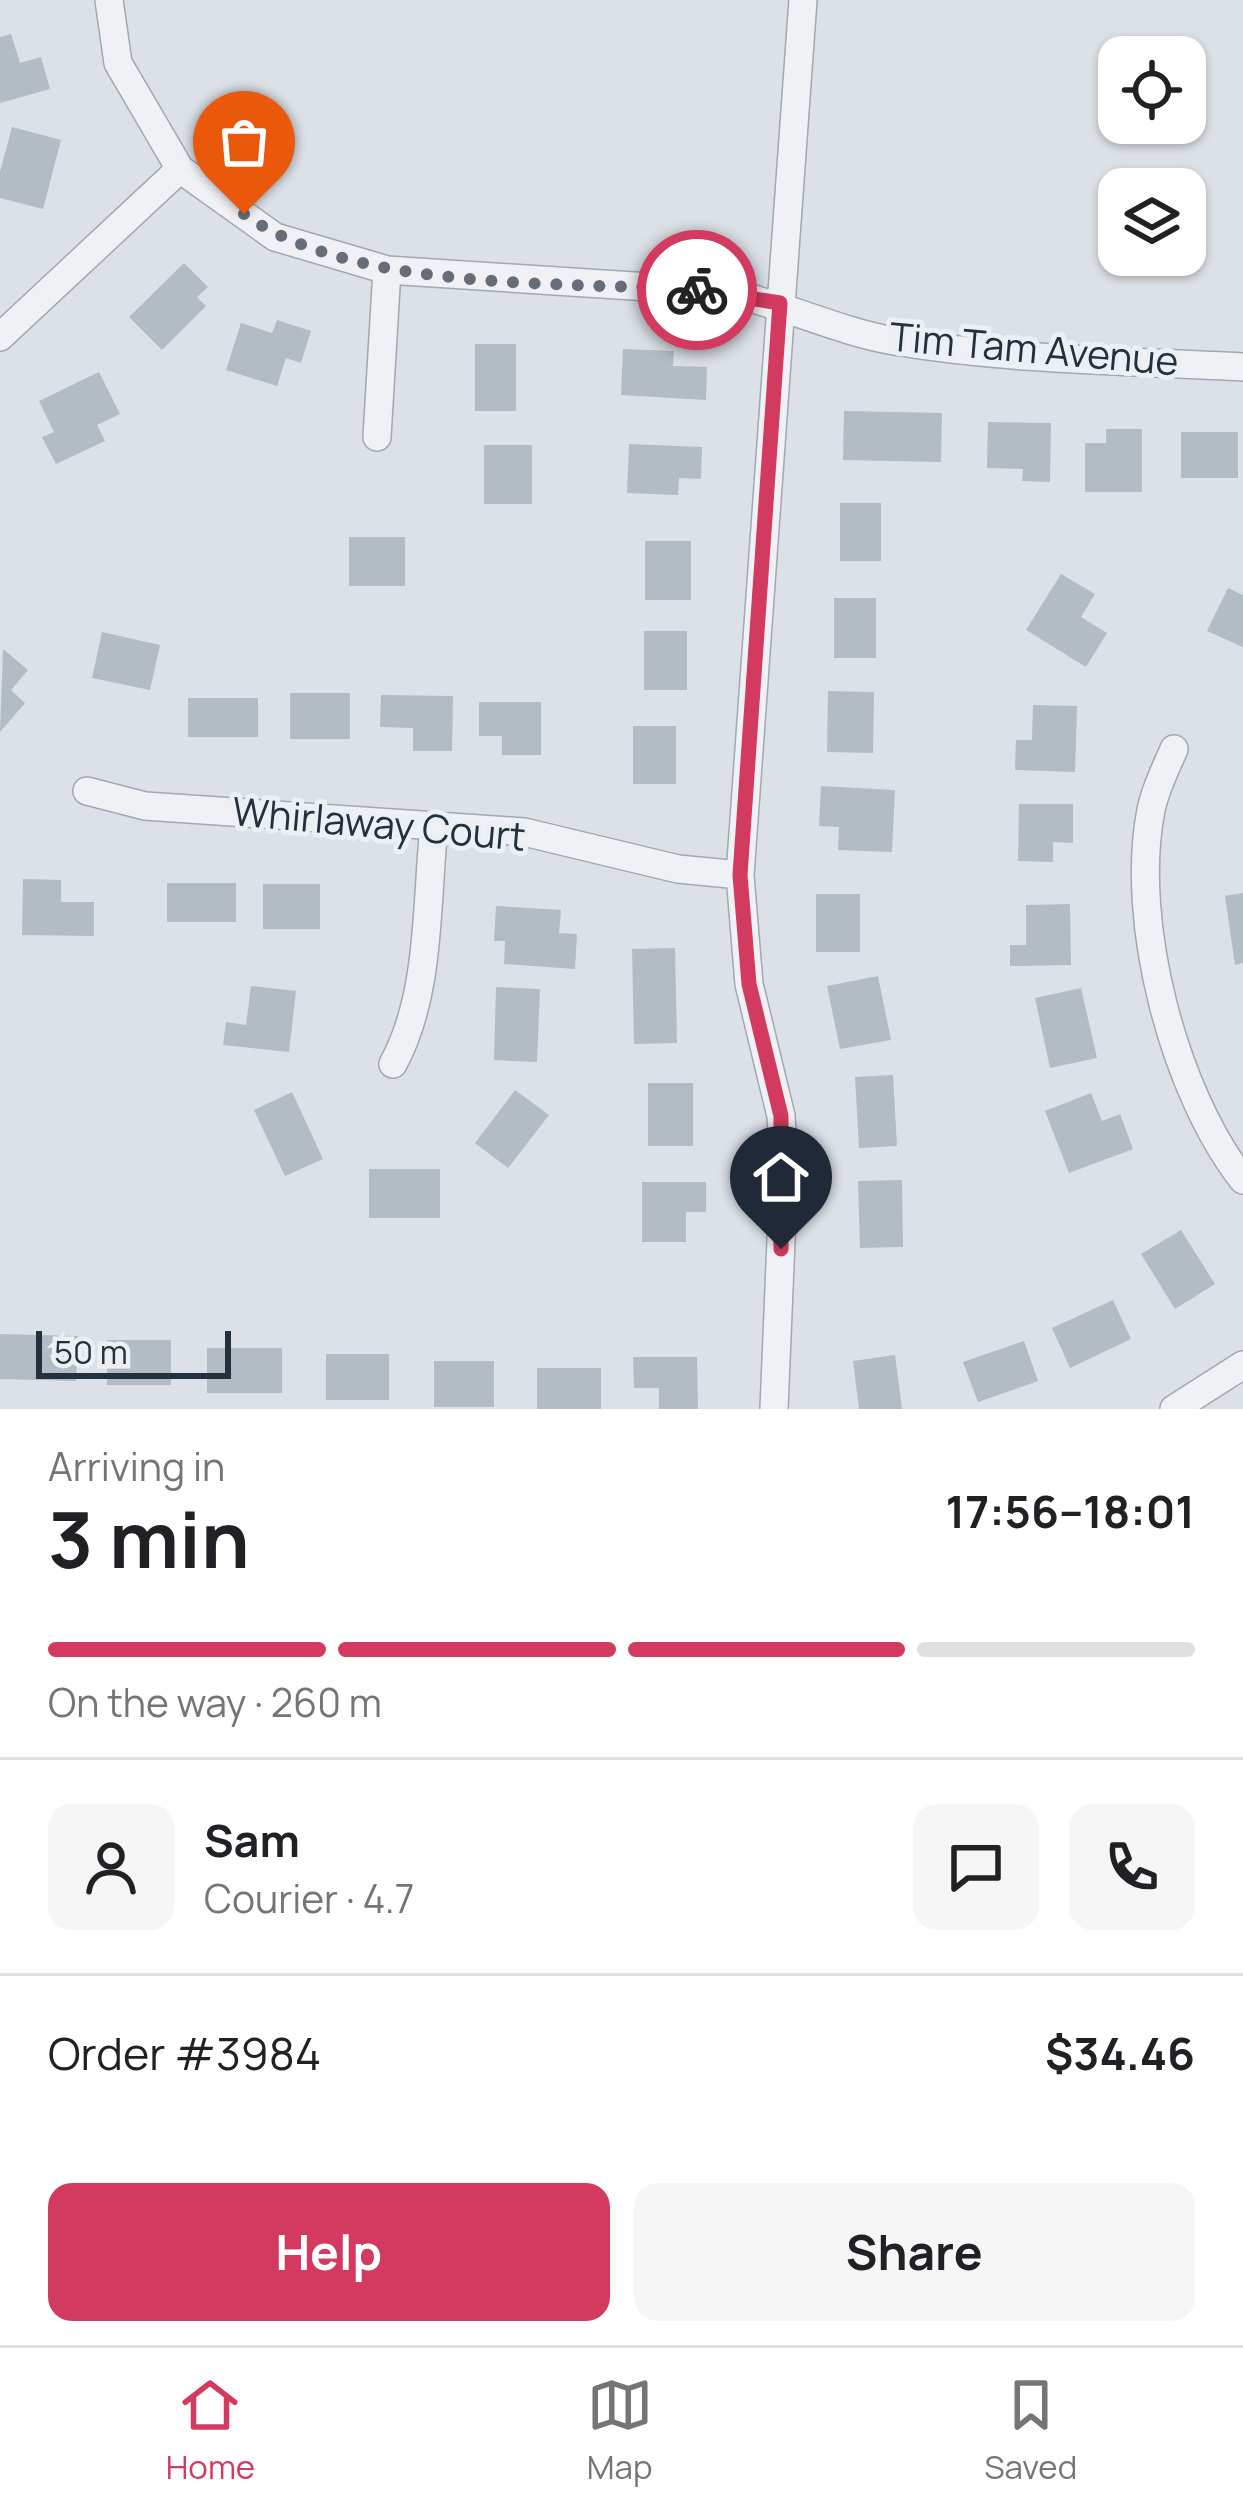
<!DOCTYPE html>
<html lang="en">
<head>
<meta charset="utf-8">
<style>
	body { margin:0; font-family:Manrope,sans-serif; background:#f6f6f6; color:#202124; height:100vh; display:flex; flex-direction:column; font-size:45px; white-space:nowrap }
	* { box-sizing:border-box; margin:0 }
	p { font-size:39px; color:#757577 }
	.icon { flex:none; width:66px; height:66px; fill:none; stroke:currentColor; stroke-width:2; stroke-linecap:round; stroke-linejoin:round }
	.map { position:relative; height:1409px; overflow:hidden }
	.drawer { display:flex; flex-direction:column; background:#fff; flex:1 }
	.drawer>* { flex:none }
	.tools { position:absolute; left:1098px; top:36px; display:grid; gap:24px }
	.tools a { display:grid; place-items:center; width:108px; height:108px; border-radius:24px; background:#fff; box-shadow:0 3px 9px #0004; font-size:60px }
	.scale { position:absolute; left:36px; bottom:30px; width:195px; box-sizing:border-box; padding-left:12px; border:6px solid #25303d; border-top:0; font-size:33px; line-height:42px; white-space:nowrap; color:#25303d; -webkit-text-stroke:9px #ebf0f4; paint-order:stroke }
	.pin { position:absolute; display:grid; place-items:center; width:102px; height:102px; color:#fff; margin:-123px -51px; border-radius:50% 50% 50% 0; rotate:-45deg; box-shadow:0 0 12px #0007 }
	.pin .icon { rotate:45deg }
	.courier { position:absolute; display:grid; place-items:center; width:120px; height:120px; margin:-60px; border:9px solid #d23b5f; border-radius:50%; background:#fff; color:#222; box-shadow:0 3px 15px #0007 }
	.head em { font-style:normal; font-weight:700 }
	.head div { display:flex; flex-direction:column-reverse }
	.head { display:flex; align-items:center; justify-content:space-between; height:204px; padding:0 48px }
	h1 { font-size:78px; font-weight:700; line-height:90px }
	.bar { display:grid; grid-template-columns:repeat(4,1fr); gap:18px 12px; align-content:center; height:144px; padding:0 48px }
	.bar i { height:15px; border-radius:9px; background:#e0e0e0 }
	.bar .active { background:#d23b5f }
	.bar p { grid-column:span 4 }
	.line { display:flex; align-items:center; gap:30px; padding:0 48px; border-top:3px solid #e0e0e0 }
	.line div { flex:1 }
	.round { display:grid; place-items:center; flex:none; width:126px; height:126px; border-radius:24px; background:#f6f6f6 }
	.action { display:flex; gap:24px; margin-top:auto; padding:24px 48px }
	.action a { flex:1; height:138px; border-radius:24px; background:#d23b5f; color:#fff; font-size:48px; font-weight:700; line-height:138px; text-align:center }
	.action a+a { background:#f6f6f6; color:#202124 }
	.tabs { display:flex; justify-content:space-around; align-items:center; height:168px; border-top:3px solid #e0e0e0; background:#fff; font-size:33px; color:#757577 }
	.tabs a { display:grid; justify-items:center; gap:6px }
	.tabs .active { color:#d23b5f }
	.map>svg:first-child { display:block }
	.building { fill:#b3bbc4 }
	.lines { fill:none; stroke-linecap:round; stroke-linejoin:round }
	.street-casing { stroke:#a1a8b1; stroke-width:30 }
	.street { stroke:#eff1f5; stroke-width:27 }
	.done { stroke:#656e78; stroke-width:12; stroke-dasharray:0 21.6 }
	.route { stroke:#d23b5f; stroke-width:15 }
	.labels { text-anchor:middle; stroke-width:10; stroke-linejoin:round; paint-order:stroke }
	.street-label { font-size:39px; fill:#25303d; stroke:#ebf0f4 }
</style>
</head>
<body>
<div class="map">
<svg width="1243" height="1409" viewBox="0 0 1243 1409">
	<rect width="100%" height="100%" fill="#dce1e7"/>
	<path class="building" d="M11 34 20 63 41 57 50 89 0 103V37Z
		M12 127 61 140 43 209 0 198V172Z
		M184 263 208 287 197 297 206 306 162 350 129 317Z
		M277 320 311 331 301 363 286 358 277 386 226 370 241 323 272 333Z
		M475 344H516V411H475Z
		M623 349 674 351 673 366 707 367 706 400 621 395Z
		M99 372 120 414 97 425 105 441 56 464 42 437 54 432 39 401Z
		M844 411 942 413 941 462 843 460Z
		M988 422 1051 423 1050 482 1022 481 1023 469 987 468Z
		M1106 429H1142V492H1085V443H1106Z
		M1181 432H1238V478H1181Z
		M629 444 702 447 701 479 679 478 678 495 627 493Z
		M484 445H532V504H484Z
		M840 503H881V561H840Z
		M349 537H405V586H349Z
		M645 541H691V600H645Z
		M1061 574 1095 594 1081 617 1107 633 1086 667 1026 630Z
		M1228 588 1243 595V647L1207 631Z
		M834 598H876V658H834Z
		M644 631H687V690H644Z
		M102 632 160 645 150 690 92 678Z
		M3 649 28 670 11 690 25 703 0 732Z
		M828 691 874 692 873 753 827 752Z
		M290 693H350V739H290Z
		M381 695 453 696 452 751H413V728L380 727Z
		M188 698H258V737H188Z
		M479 702H541V755H502V736H479Z
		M1033 705 1077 706 1075 772 1015 770 1016 740H1032Z
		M633 726H676V784H633Z
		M821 786 895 790 892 852 838 850 839 827 819 826Z
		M1019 804H1073V843L1053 842V862L1018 861Z
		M23 879 61 880V902H94V936L22 935Z
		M167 883H236V922H167Z
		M263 884H320V929H263Z
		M1243 893V963L1235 965 1225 896Z
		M816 894H860V952H816Z
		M1070 904 1071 965 1010 966V945H1026V905Z
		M496 906 561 910 559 933 577 934 575 969 504 964 505 941H494Z
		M675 948 677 1043 634 1044 632 949Z
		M878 976 891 1040 840 1049 827 986Z
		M251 986 296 991 289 1052 223 1045 226 1022 246 1025Z
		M496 987 540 989 537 1062 494 1060Z
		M1081 988 1097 1058 1050 1068 1035 998Z
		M893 1075 897 1146 859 1148 855 1077Z
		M648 1083H693V1146H648Z
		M515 1090 549 1115 508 1168 475 1143Z
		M292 1092 323 1159 285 1176 254 1110Z
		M1091 1093 1102 1121 1120 1114 1133 1149 1069 1173 1045 1111Z
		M369 1169H440V1218H369Z
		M902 1180 903 1247 860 1248 858 1181Z
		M642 1182H706V1212H686V1242H642Z
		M1181 1230 1215 1284 1175 1309 1141 1254Z
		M1113 1300 1131 1339 1070 1368 1052 1328Z
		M0 1334 78 1336 76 1381 0 1379Z
		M107 1340H171V1385H107Z
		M1024 1341 1038 1381 978 1402 963 1362Z
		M207 1348H282V1393H207Z
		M326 1354H389V1400H326Z
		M895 1355 902 1409H859L853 1361Z
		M633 1357H697L698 1409H659V1388H634Z
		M434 1361H494V1407H434Z
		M537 1368H601V1409H537Z"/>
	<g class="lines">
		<defs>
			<path id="street" d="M109 0 118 63 180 169 275 237 387 270 726 292C783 304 837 331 894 341 1009 360 1127 361 1243 367
				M0 337 180 169
				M377 437 387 270
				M1174 749C1166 768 1155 789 1151 810 1129 921 1174 1092 1243 1180
				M87 791 145 806 524 832 678 869 740 875
				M393 1064C431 995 426 903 434 826
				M774 1409 784 1168 781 1116 749 984 740 875 803 0
				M1174 1409 1243 1365"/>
		</defs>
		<use href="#street" class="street-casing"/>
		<use href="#street" class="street"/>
	</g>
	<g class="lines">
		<path class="done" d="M244 214C355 293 563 281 697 290"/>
		<path class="route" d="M697 290 780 303 740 875 749 984 781 1116V1249"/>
	</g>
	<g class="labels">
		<g class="street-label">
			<text transform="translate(1034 349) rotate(5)" y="14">Tim Tam Avenue</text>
			<text transform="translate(379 824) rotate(5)" y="14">Whirlaway Court</text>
		</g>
	</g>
</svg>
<div class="tools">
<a><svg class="icon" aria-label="locate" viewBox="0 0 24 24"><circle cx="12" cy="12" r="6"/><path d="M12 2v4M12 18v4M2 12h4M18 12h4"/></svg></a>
<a><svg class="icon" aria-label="layers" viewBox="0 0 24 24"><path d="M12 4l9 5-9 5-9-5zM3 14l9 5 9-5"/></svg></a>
</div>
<div class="scale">50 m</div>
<div class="pin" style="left:244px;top:214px;background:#ea580c"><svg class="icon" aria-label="bag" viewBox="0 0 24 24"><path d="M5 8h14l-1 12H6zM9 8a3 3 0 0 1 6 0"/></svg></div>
<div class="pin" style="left:781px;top:1249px;background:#1f2937"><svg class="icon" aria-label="home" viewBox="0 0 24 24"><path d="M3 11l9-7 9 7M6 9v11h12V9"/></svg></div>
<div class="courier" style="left:697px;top:290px"><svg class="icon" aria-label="bike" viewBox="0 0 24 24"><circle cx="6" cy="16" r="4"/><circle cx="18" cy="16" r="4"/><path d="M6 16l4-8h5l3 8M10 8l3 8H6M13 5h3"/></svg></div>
</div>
<section class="drawer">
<div class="head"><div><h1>3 min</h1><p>Arriving in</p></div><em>17:56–18:01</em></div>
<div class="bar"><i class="active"></i><i class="active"></i><i class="active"></i><i></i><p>On the way · 260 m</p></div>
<div class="line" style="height:216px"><a class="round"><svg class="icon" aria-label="person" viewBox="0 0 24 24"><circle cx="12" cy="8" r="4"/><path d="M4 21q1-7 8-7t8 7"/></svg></a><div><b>Sam</b><p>Courier · 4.7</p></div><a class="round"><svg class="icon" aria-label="chat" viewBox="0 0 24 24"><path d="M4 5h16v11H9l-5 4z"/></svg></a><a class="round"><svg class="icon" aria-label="phone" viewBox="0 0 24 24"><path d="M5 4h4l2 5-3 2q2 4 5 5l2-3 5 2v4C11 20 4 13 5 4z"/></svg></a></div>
<div class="line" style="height:156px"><div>Order #3984</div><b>$34.46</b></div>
<div class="action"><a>Help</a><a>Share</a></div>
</section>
<nav class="tabs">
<a class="active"><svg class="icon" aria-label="home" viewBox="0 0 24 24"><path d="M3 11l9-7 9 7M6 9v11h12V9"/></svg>Home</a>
<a><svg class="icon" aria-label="map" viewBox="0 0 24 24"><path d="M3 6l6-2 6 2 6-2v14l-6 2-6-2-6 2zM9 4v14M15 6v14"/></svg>Map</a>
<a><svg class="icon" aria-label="saved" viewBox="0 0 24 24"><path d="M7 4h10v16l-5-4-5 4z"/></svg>Saved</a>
</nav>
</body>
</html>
